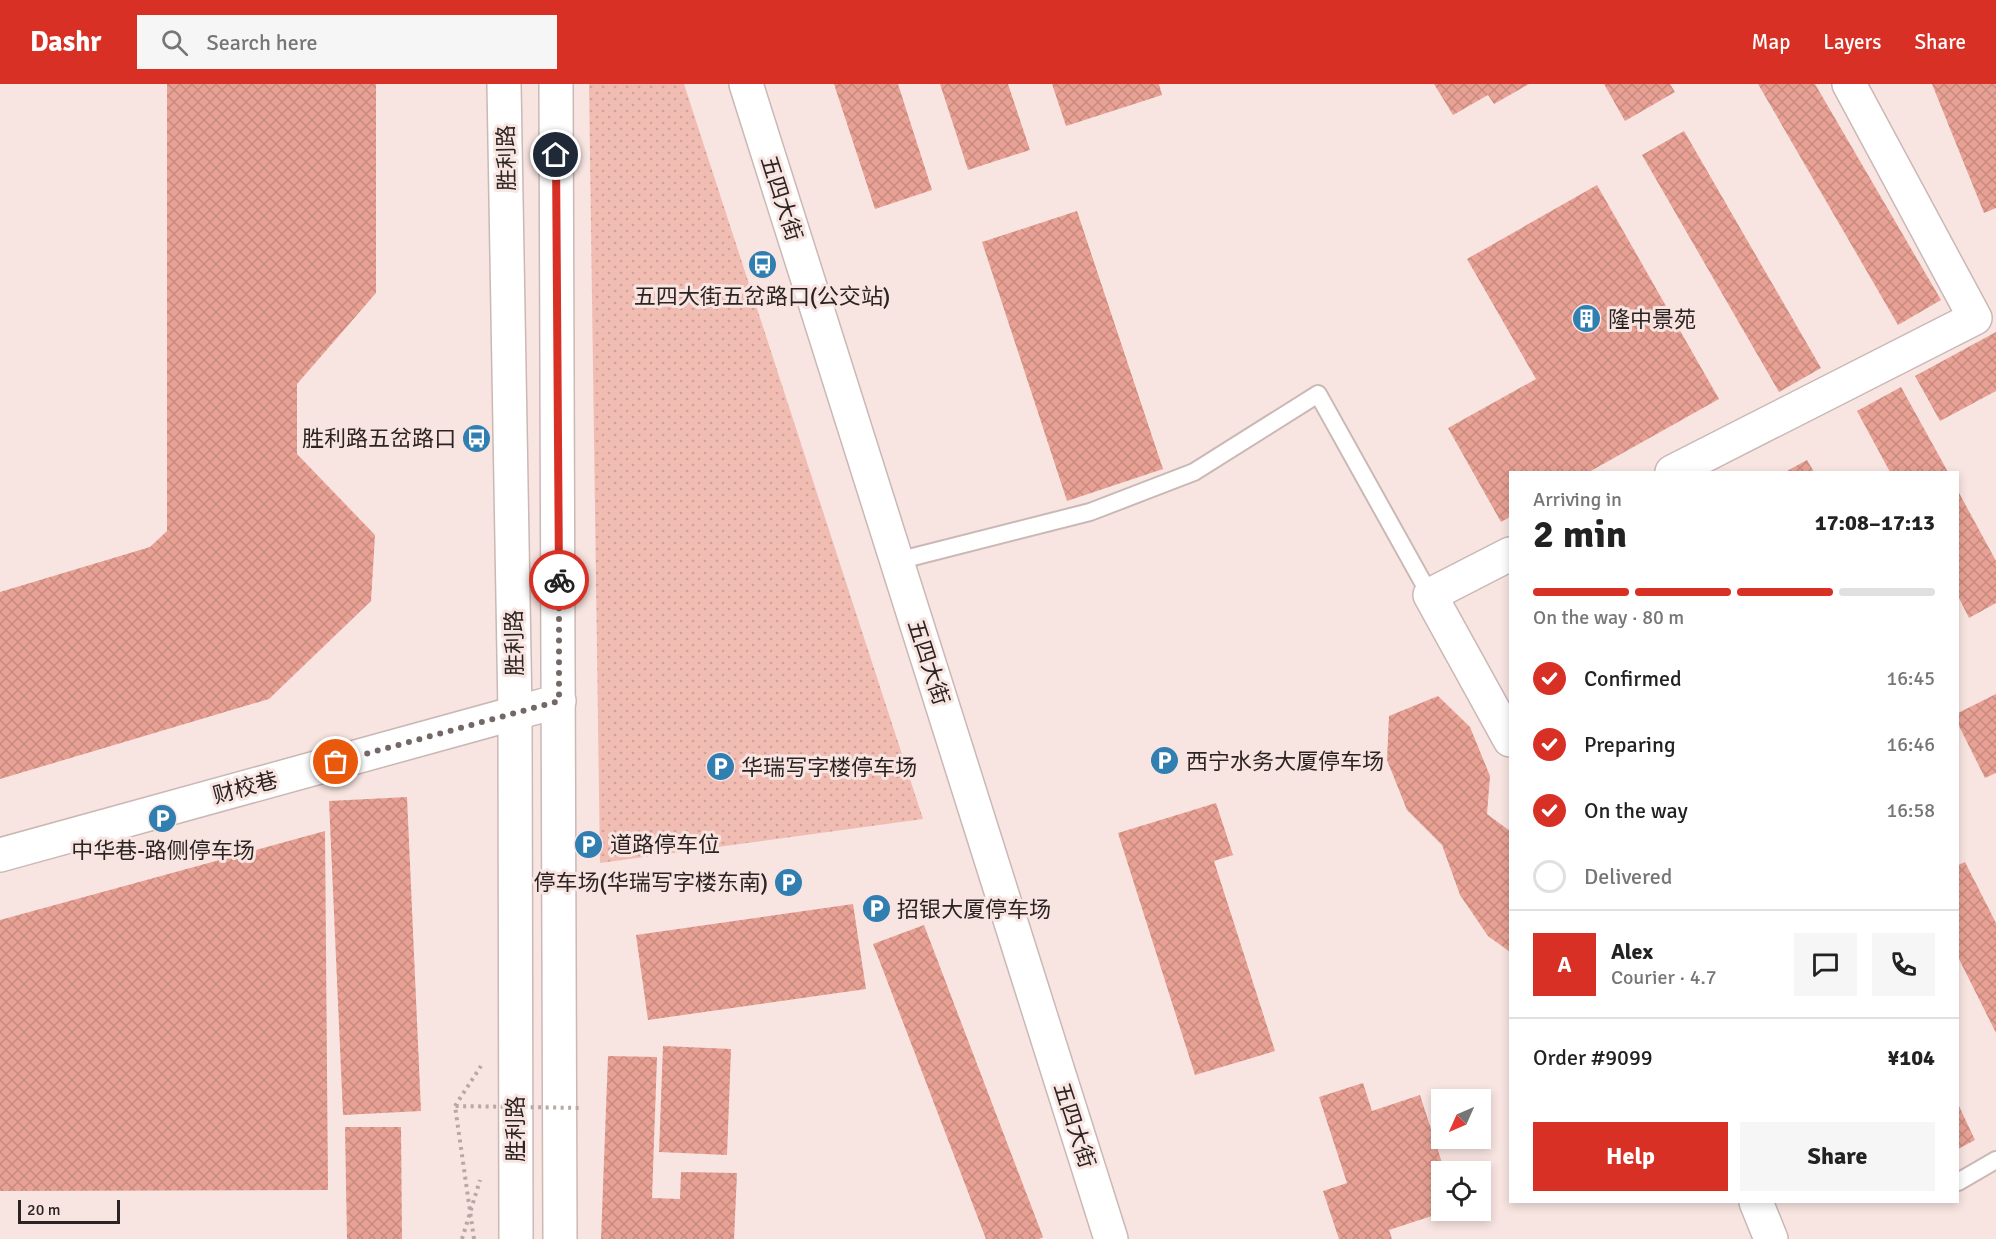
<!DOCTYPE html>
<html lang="en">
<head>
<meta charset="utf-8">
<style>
	body { margin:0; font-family:Signika,"Noto Sans SC",sans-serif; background:#f6f6f6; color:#222; height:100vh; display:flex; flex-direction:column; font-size:22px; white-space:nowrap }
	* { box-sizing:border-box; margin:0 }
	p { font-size:20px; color:#767676 }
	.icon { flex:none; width:33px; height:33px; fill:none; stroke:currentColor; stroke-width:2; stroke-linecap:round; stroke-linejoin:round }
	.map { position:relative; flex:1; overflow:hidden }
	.drawer { position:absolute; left:1509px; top:387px; width:450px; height:732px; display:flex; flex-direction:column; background:#fff; border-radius:0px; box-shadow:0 3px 9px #0003 }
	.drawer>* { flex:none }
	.needle { width:39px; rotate:225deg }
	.controls { position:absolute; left:1431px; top:1005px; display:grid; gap:12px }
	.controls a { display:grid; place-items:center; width:60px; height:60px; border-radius:0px; background:#fff; box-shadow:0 3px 9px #0003; font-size:30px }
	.scale { position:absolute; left:18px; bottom:15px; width:102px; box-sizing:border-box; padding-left:6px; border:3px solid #2b2423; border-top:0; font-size:16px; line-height:21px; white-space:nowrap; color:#2b2423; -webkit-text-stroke:4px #f8e5e1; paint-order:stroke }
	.pin { position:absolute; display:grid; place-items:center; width:51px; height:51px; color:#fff; margin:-26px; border:3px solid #fff; border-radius:50%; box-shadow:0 2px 6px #0007 }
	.courier { position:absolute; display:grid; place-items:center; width:60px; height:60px; margin:-30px; border:4px solid #d93025; border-radius:50%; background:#fff; color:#222; box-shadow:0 2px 8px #0007 }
	.overview em { font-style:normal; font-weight:700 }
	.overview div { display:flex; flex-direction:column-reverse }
	.overview { display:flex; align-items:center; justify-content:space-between; height:102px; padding:0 24px }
	h1 { font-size:39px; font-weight:700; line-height:45px }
	.bar { display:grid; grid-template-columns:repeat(4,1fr); gap:9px 6px; align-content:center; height:72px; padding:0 24px }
	.bar i { height:8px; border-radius:4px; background:#e0e0e0 }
	.bar .selected { background:#d93025 }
	.bar p { grid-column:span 4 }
	.line { display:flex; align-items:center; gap:15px; padding:0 24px; border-top:2px solid #e0e0e0 }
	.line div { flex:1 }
	.round { display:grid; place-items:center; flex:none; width:63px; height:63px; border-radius:0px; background:#f6f6f6 }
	ol { padding:0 24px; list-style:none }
	li { display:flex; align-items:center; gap:18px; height:66px }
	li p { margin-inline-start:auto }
	li .icon { padding:6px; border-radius:50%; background:#d93025; color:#fff; stroke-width:4 }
	li:last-child { color:#767676 }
	li i { width:33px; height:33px; border:3px solid #e0e0e0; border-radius:50% }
	.button { display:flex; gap:12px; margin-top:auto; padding:12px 24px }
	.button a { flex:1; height:69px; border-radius:0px; background:#d93025; color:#fff; font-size:24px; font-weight:700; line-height:69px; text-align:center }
	.button a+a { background:#f6f6f6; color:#222 }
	header { display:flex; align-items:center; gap:36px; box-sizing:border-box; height:84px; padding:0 30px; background:#d93025; color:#fff }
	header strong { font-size:28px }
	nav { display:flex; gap:33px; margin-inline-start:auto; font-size:21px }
	.search { width:420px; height:54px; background:#f6f6f6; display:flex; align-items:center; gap:15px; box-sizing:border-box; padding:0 21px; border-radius:0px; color:#767676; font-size:22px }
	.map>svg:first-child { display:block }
	.park { fill:url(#park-dots) }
	.building { fill:url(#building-cross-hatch) }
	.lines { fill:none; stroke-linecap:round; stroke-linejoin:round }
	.service-casing { stroke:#cab8b5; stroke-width:20 }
	.minor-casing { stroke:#cab8b5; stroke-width:36 }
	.secondary-casing { stroke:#cab8b5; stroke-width:36 }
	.path { stroke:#b8a8a5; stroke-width:4; stroke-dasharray:3 4.5; stroke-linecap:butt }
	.service { stroke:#fff; stroke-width:16 }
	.minor { stroke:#fff; stroke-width:33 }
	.secondary { stroke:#fff; stroke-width:33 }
	.path-bridge { stroke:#b8a8a5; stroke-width:4; stroke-dasharray:3 4.5; stroke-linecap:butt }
	.done { stroke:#736866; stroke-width:6; stroke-dasharray:0 10.8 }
	.route { stroke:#d93025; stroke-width:8 }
	.labels { text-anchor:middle; stroke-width:6; stroke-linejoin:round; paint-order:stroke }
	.street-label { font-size:22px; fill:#2b2423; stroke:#f8e5e1 }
	.poi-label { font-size:22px; fill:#2b2423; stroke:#f8e5e1; text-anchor:start }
</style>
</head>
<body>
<header>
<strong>Dashr</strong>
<div class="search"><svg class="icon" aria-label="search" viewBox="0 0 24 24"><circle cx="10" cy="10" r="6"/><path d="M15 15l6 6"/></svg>Search here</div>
<nav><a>Map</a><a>Layers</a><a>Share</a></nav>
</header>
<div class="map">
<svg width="1996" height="1155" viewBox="0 0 1996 1155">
	<defs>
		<pattern id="park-dots" width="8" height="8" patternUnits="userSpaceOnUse" patternTransform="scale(1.5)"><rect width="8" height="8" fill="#f1bdb3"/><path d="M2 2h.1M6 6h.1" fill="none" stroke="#cfa29a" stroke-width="1.8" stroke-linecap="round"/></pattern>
		<pattern id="building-cross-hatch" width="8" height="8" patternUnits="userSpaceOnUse" patternTransform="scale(1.5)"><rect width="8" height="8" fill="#e8a194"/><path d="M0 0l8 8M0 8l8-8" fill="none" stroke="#c78a7f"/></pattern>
	</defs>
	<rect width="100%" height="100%" fill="#f8e5e1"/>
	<path class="park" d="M589 0H684L923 735 600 779Z"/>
	<path class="building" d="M167 0H376V209L297 300V370L375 451 371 517 269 615 0 695V508L150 463 167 447Z
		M834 0H898L932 106 875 125Z
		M940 0H1008L1030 66 968 86Z
		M1052 0H1159L1162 11 1066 42Z
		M1434 0H1529L1494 20 1488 11 1453 31Z
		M1604 0H1670L1675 8 1625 37Z
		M1758 0H1815L1941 216 1898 241Z
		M1932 0H1996V124L1984 129Z
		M1684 47 1821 284 1779 308 1642 71Z
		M1597 101 1719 315 1589 388H1510V433L1501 438 1448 344 1536 295 1467 175Z
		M1077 127 1163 385 1067 417 982 158Z
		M1996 248V307L1940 337 1915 292Z
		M1901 303 1948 388H1890L1857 327Z
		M1807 376 1814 388H1785Z
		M1958 407 1996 477V519L1969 534 1958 512Z
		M1996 610V689L1985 694 1958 640V629Z
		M1438 612 1470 643 1490 692 1487 730 1510 747V868L1488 852 1460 811 1442 761 1407 726 1387 676 1389 632Z
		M407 713 421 1027 343 1031 329 717Z
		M1216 719 1233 771 1214 777 1275 967 1195 991 1118 749Z
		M325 747 328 1106 0 1107V836Z
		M1965 778 1996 839V949L1958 873V781Z
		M853 820 866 905 648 936 636 851Z
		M924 841 1043 1153 1039 1155H986L873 860Z
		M663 962 731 965 727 1071 659 1068Z
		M608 972 657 973 652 1114 680 1115 681 1088 737 1089 734 1155H601Z
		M1363 999 1372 1027 1420 1011 1445 1088H1442V1126L1447 1127 1389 1146 1392 1155H1339L1323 1107 1347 1099 1319 1013Z
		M1958 1020 1975 1056 1958 1065Z
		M345 1043H401L402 1155H347Z"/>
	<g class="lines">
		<defs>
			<path id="service" d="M897 477 1090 428 1194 388 1318 310 1430 511
				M1958 1098 1996 1076"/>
			<path id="minor" d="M1672 388 1975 234 1849 0
				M1510 470 1430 511 1510 656
				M0 771 559 617
				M1756 1118 1771 1155"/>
			<path id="secondary" d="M504 0 515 629 516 1155
				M556 0 560 1155
				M746 0 1111 1155"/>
		</defs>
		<use href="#service" class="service-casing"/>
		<use href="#minor" class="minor-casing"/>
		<use href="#secondary" class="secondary-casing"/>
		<path class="path" d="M455 1022 481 982
			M462 1155 480 1096"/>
		<use href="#service" class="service"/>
		<use href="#minor" class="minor"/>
		<use href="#secondary" class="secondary"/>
		<path class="path-bridge" d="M474 1155 455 1022 582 1024"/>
	</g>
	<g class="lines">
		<path class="done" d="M336 678 559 617V496"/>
		<path class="route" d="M556 71 559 496"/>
	</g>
	<defs>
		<symbol id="bus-disc" viewBox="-11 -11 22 22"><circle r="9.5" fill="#317eb1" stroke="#f8e5e1"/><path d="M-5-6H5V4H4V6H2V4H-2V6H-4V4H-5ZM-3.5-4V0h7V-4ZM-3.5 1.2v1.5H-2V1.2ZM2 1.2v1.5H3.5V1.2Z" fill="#fff"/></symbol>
		<symbol id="building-disc" viewBox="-11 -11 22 22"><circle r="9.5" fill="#317eb1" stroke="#f8e5e1"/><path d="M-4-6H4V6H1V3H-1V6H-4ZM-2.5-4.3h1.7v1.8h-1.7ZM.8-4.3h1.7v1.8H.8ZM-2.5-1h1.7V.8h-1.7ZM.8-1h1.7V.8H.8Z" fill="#fff"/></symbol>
		<symbol id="parking-disc" viewBox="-11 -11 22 22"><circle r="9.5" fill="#317eb1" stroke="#f8e5e1"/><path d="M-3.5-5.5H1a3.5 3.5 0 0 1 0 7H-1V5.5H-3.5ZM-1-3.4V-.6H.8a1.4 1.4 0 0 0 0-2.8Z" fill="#fff"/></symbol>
	</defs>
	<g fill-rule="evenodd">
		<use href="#bus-disc" x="746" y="164" width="33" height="33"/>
		<use href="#building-disc" x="1570" y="218" width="33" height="33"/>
		<use href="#bus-disc" x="460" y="338" width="33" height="33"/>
		<use href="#parking-disc" x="1148" y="660" width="33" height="33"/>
		<use href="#parking-disc" x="704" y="666" width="33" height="33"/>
		<use href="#parking-disc" x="146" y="718" width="33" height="33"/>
		<use href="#parking-disc" x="572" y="744" width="33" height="33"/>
		<use href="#parking-disc" x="772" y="782" width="33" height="33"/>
		<use href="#parking-disc" x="860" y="808" width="33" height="33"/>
	</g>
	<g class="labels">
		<g class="street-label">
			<text transform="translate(506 74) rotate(-91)" y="8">胜利路</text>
			<text transform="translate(782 114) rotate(72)" y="8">五四大街</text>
			<text transform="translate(514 559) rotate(-91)" y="8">胜利路</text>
			<text transform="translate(929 578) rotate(72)" y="8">五四大街</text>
			<text transform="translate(245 703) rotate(-15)" y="8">财校巷</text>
			<text transform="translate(1075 1041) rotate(72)" y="8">五四大街</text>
			<text transform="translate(515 1045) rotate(-90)" y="8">胜利路</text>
		</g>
		<g class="poi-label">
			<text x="762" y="220" text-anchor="middle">五四大街五岔路口(公交站)</text>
			<text x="1608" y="243">隆中景苑</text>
			<text x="456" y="362" text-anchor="end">胜利路五岔路口</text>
			<text x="1186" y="685">西宁水务大厦停车场</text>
			<text x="741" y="691">华瑞写字楼停车场</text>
			<text x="610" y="768">道路停车位</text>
			<text x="163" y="774" text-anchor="middle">中华巷-路侧停车场</text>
			<text x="768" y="806" text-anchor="end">停车场(华瑞写字楼东南)</text>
			<text x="897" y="833">招银大厦停车场</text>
		</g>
	</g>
</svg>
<div class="controls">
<a><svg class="needle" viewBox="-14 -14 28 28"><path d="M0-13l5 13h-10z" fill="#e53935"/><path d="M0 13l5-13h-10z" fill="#767676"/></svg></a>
<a><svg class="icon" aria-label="locate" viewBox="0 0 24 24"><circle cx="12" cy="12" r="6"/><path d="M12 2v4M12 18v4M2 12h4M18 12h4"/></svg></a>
</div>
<div class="scale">20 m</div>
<div class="pin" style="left:336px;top:678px;background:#ea580c"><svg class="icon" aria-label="bag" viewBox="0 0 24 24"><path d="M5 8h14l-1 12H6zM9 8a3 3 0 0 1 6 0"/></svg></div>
<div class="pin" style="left:556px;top:71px;background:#1f2937"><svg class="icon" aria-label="home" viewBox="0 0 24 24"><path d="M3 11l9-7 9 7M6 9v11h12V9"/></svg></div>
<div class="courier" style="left:559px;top:496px"><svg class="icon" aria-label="bike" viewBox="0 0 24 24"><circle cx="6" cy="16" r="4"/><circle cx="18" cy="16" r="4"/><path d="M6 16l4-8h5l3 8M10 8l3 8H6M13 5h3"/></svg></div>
<section class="drawer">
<div class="overview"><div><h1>2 min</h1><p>Arriving in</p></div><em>17:08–17:13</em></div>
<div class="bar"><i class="selected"></i><i class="selected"></i><i class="selected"></i><i></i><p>On the way · 80 m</p></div>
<ol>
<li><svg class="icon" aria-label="check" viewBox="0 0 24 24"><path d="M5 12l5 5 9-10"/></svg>Confirmed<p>16:45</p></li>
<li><svg class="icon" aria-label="check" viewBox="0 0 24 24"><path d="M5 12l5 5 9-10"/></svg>Preparing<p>16:46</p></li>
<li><svg class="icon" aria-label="check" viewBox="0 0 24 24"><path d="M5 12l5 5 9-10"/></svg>On the way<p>16:58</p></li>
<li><i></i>Delivered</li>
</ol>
<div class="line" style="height:108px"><b class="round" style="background:#d93025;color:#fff">A</b><div><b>Alex</b><p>Courier · 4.7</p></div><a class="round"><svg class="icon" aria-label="chat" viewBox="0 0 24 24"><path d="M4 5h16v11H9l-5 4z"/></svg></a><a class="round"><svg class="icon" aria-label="phone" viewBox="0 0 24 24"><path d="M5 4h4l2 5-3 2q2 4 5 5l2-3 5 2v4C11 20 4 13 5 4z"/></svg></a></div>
<div class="line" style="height:78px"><div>Order #9099</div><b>¥104</b></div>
<div class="button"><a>Help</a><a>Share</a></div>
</section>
</div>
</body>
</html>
